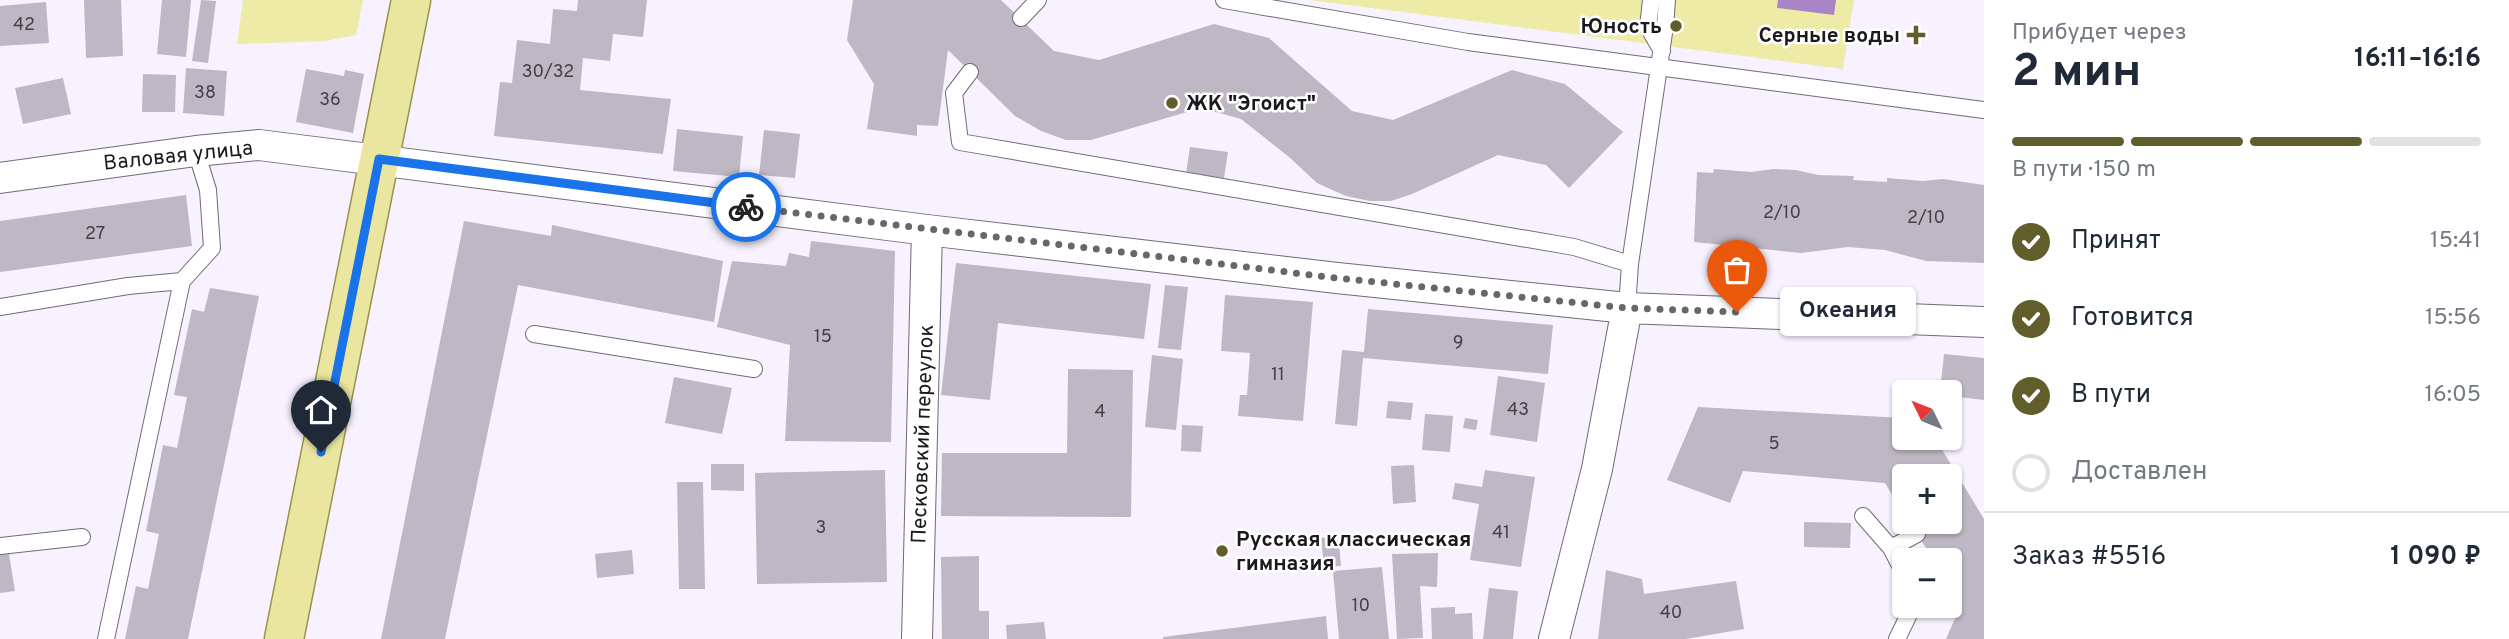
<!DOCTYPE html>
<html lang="ru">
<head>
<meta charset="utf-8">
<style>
	body { margin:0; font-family:Overpass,sans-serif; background:#f6f6f7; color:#1f2937; height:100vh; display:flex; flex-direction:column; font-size:26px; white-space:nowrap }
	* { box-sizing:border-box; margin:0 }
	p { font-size:23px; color:#747a83 }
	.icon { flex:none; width:38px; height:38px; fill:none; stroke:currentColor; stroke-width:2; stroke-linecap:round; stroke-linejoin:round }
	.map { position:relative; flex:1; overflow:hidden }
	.side { display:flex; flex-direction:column; background:#fff; width:525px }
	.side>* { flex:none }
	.needle { width:46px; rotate:313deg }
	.controls { position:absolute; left:1892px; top:380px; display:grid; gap:14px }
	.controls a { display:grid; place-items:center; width:70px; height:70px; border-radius:7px; background:#fff; box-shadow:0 2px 5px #0004; font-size:35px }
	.pin { position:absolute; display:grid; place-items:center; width:60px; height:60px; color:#fff; margin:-72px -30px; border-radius:50% 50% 50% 0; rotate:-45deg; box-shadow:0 0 7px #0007 }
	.pin .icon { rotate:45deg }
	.courier { position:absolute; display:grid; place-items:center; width:70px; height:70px; margin:-35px; border:5px solid #1a73e8; border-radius:50%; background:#fff; color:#222; box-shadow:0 2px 9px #0007 }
	.bubble { position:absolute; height:49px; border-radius:7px; background:#fff; box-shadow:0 2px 5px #0004; font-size:23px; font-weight:700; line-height:49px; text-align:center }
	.overview em { font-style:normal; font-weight:700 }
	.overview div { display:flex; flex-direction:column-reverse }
	.overview { display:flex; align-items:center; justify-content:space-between; height:119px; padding:0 28px }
	h1 { font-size:46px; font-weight:700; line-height:52px }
	.bar { display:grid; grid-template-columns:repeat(4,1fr); gap:10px 7px; align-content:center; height:84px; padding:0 28px }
	.bar i { height:9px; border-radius:5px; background:#e0e1e3 }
	.bar .on { background:#615e2b }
	.bar p { grid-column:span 4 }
	.line { display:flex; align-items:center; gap:18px; padding:0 28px; border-top:2px solid #e0e1e3 }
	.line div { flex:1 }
	ol { padding:0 28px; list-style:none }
	li { display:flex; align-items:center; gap:21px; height:77px }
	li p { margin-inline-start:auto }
	li .icon { padding:7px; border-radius:50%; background:#615e2b; color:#fff; stroke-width:4 }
	li:last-child { color:#747a83 }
	li i { width:38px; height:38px; border:4px solid #e0e1e3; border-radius:50% }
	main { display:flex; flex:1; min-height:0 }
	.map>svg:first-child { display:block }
	.green { fill:#edeba5 }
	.water { fill:#a985c7 }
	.building { fill:#beb7c4 }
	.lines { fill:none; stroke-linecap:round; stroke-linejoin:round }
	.service-casing { stroke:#716a76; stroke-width:18 }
	.minor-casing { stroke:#716a76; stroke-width:32 }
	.primary-casing { stroke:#999349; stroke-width:41 }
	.service { stroke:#fff; stroke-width:16 }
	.minor { stroke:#fff; stroke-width:30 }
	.primary { stroke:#eae6a0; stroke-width:38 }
	.done { stroke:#69656d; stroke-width:7; stroke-dasharray:0 12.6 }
	.route { stroke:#1a73e8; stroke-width:9 }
	.poi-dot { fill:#615e2b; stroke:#fff; stroke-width:2.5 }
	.labels { text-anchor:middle; stroke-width:5; stroke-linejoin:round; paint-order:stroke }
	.number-label { font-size:18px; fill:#444048 }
	.poi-label { font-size:21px; font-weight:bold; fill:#1c191e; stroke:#fff; text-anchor:end }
	.street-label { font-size:21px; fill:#1c191e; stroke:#fff }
</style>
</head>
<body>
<main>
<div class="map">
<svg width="1984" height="639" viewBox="0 0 1984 639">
	<rect width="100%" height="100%" fill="#f8f1ff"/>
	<path class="green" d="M243 0H363L356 35 324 41 237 44Z
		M1310 0H1854L1843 69Z"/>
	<path class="water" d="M1778 0H1836L1834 15 1777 8Z"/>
	<path class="building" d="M84 0H121L123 56 86 58Z
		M162 0H191L186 57 157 54Z
		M201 0 216 1 208 63 192 61Z
		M578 0H647L643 37 613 34 610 61 583 58 580 90 671 99 663 154 494 136 500 82 512 83 517 40 550 44 553 9 577 11Z
		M853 0H1001L1054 51 1099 60 1214 24 1269 38 1352 111 1393 120 1512 70 1565 84 1623 132 1569 188 1546 165 1498 155 1412 194 1391 201H1370L1346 196 1317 183 1289 157 1241 119 1201 108 1091 140H1066L1041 131 1015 116 948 50 938 126 917 125V136L867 129 874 84 847 40Z
		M46 2 49 43 0 46V6Z
		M186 68 227 71 224 116 183 113Z
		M306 69 344 76 345 70 364 74 353 133 296 122Z
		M143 74 176 75 175 112H142Z
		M63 78 71 114 23 124 15 88Z
		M677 129 743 136 739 177 673 171Z
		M764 130 800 134 795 178 759 175Z
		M1190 147 1228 152 1224 178 1186 173Z
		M1714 169 1751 172 1773 169 1796 170 1818 175 1854 176 1853 180 1887 182V178L1923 181 1943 179 1984 185V263L1926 261 1885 250 1848 247 1801 253 1694 242 1697 172 1713 173Z
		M186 195 192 246 0 272V221Z
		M464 221 551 236 552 225 723 261 714 322 518 285 445 639H381Z
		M811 241 895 251 891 442 785 441 790 345 717 327 732 261 786 266 789 253 809 257Z
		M956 263 1151 284 1144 339 998 323 990 400 941 395Z
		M1165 285 1188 287 1181 350 1158 348Z
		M210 288 259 296 188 639H125L136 586 148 589 159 534 146 531 163 445 177 448 187 397 174 395 192 309 204 312Z
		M1225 295 1313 302 1303 421 1238 416 1240 395H1247L1250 353 1221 351Z
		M1368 309 1553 325 1548 374 1363 358 1357 426 1335 424 1342 350 1364 352Z
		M1944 354 1984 358V400L1950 396V392H1940Z
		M1152 355 1183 359 1176 430 1145 427Z
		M1068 369 1133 370 1131 517 941 516 942 453H1067Z
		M1498 376 1545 383 1537 442 1490 435Z
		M674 377 732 388 722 434 665 423Z
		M1388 401 1413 403 1411 420 1386 418Z
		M1698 407 1904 418V438H1935L1984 519V639H1946L1961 605 1950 584V560H1934L1909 522H1950V476H1904V514L1885 483 1743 471 1730 503 1667 480Z
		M1425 414 1453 416 1450 452 1422 450Z
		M1465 418 1478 420 1476 430 1463 428Z
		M1182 425 1203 426 1201 452 1181 451Z
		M711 464H744V491L711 490Z
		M1414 465 1416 502 1393 504 1391 466Z
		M885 470 887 582 757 584 755 473Z
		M1485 470 1535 477 1521 567 1470 560 1479 504 1452 499 1455 483 1482 487Z
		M677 482H703L705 589H679Z
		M1804 522 1851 523 1850 548 1804 547Z
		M1321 537 1339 542 1341 566 1324 567Z
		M8 548 15 591 0 593V550Z
		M632 550 634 574 597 578 595 554Z
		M1438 553 1437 587 1420 586 1423 638 1397 639 1392 554Z
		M979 556V611H989V639H942L941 557Z
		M1382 567 1389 639H1339L1333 571Z
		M1606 570 1642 579 1644 594 1736 581 1744 629 1686 639H1598Z
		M1489 588 1518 591 1513 639H1483Z
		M1455 607V614L1472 613 1473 639H1432L1431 608Z
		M1326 616 1328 639H1163V637Z
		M1044 622 1046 639H1007L1006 625Z"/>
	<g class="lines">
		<defs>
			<path id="service" d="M1224 0 1468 42 1984 110
				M1651 0 1648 27 1662 51
				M1021 18 1038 0
				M970 72 954 93 960 142 1574 247 1630 264
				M0 307 128 286 182 281 212 248 208 190 196 151
				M1627 308 1630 264 1665 26 1667 0
				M534 334 754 369
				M1863 516 1891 548 1904 573
				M0 546 82 537
				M1891 548 1917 534
				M106 639 182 281
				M1897 639 1913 606"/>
			<path id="minor" d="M0 178 196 151 259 145 927 230 1337 278 1627 308 1984 322
				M917 639 927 230
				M1554 639 1597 469 1627 308"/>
			<path id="primary" d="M284 639 411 0"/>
		</defs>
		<use href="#service" class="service-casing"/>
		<use href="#minor" class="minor-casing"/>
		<use href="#primary" class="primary-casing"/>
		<use href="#service" class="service"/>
		<use href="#minor" class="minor"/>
		<use href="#primary" class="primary"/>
	</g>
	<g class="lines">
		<path class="done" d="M746 207 1337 278 1627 308 1737 312"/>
		<path class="route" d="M321 452 379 159 746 207"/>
	</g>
	<g class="poi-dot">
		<circle cx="1676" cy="26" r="7"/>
		<path d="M1912.5 24.5h7v7h7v7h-7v7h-7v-7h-7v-7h7z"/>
		<circle cx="1172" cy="103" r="7"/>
		<circle cx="1222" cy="551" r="7"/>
	</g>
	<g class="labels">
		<g class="number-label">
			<text x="24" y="30">42</text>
			<text x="548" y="77">30/32</text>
			<text x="205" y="98">38</text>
			<text x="330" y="105">36</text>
			<text x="1782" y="218">2/10</text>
			<text x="1926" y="223">2/10</text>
			<text x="95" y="239">27</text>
			<text x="823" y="342">15</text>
			<text x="1458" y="348">9</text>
			<text x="1278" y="380">11</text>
			<text x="1518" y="415">43</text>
			<text x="1100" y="417">4</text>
			<text x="1774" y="449">5</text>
			<text x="821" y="533">3</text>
			<text x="1501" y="538">41</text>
			<text x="1361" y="611">10</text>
			<text x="1671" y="618">40</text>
		</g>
		<g class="poi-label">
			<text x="1662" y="33">Юность</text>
			<text x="1900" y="42">Серные воды</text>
			<text x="1186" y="110" text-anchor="start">ЖК "Эгоист"</text>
			<text x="1236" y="546" text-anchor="start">Русская классическая<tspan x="1236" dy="24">гимназия</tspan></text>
		</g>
		<g class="street-label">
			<text transform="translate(178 155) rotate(-6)" y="7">Валовая улица</text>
			<text transform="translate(922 434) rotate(-88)" y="7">Песковский переулок</text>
		</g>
	</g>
</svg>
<div class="controls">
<a><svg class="needle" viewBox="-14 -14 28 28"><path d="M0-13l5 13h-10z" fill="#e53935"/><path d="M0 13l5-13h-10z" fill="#747a83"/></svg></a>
<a>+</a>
<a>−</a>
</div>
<div class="pin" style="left:1737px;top:312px;background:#ea580c"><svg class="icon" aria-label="bag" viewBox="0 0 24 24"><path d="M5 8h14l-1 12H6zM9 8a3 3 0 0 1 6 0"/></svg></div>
<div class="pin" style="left:321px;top:452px;background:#1f2937"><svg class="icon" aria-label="home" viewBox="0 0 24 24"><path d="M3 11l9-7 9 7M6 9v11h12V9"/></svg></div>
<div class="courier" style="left:746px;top:207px"><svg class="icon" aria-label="bike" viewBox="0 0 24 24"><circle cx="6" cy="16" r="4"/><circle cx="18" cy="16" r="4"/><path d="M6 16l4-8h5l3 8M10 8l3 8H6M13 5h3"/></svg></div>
<div class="bubble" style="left:1780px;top:287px;width:136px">Океания</div>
</div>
<section class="side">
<div class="overview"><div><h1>2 мин</h1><p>Прибудет через</p></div><em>16:11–16:16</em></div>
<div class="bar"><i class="on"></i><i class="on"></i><i class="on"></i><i></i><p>В пути · 150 m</p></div>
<ol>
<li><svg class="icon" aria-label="check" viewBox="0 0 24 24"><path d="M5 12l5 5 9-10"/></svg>Принят<p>15:41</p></li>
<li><svg class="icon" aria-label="check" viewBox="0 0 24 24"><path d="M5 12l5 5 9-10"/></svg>Готовится<p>15:56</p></li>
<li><svg class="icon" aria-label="check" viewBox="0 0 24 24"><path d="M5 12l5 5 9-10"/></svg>В пути<p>16:05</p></li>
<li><i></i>Доставлен</li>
</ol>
<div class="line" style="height:91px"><div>Заказ #5516</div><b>1 090 ₽</b></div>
</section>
</main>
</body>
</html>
